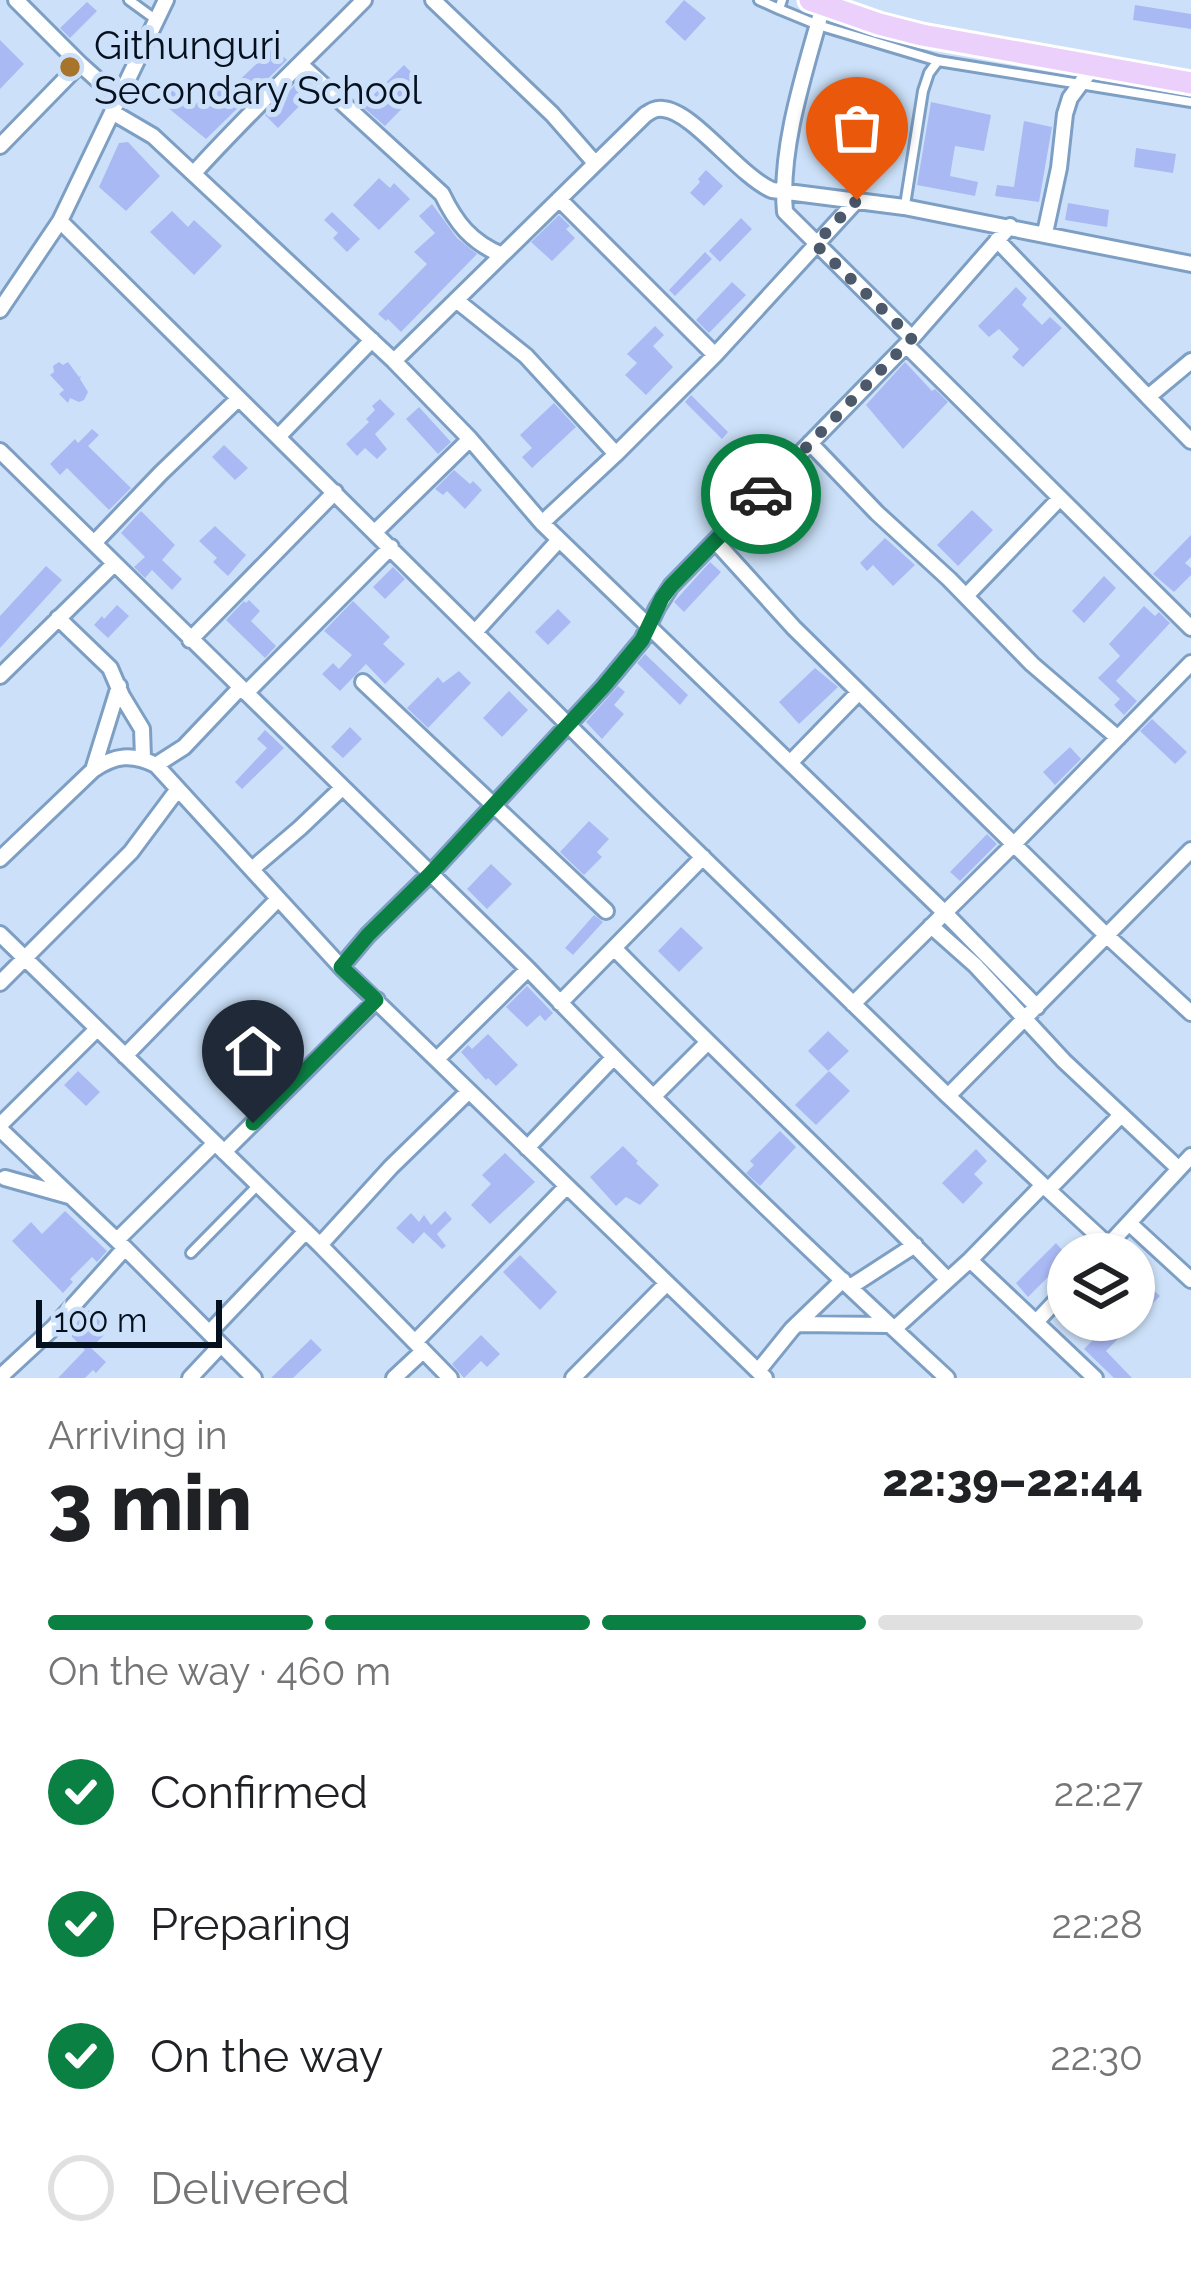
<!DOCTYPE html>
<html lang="en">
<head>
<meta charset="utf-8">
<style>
	body { margin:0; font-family:Raleway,sans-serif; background:#f2f2f2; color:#202124; height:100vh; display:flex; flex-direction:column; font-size:45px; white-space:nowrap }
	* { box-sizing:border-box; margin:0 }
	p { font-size:39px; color:#757577 }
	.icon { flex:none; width:66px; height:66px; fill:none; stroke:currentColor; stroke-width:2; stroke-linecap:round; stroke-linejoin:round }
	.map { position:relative; height:1378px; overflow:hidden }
	.drawer { display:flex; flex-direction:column; background:#fff; flex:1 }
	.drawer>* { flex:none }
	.controls { position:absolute; left:1047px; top:1233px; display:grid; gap:24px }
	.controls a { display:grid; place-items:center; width:108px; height:108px; border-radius:50%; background:#fff; box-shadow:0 3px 9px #0004; font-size:60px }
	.scale { position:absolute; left:36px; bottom:30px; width:186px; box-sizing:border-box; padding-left:12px; border:6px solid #05101e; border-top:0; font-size:33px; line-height:42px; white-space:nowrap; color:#05101e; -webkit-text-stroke:9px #cce1f9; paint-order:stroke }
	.pin { position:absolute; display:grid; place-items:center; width:102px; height:102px; color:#fff; margin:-123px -51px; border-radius:50% 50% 50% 0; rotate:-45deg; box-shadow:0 0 12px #0007 }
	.pin .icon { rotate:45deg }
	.courier { position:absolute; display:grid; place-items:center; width:120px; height:120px; margin:-60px; border:9px solid #0b8043; border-radius:50%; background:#fff; color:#222; box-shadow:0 3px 15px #0007 }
	.overview em { font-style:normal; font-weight:800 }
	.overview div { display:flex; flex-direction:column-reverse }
	.overview { display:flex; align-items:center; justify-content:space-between; height:204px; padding:0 48px }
	h1 { font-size:78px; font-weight:800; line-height:90px }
	.bar { display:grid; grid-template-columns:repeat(4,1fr); gap:18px 12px; align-content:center; height:144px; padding:0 48px }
	.bar i { height:15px; border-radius:9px; background:#e0e0e0 }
	.bar .selected { background:#0b8043 }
	.bar p { grid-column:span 4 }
	ol { padding:0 48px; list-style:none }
	li { display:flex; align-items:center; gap:36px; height:132px }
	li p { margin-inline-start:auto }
	li .icon { padding:12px; border-radius:50%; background:#0b8043; color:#fff; stroke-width:4 }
	li:last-child { color:#757577 }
	li i { width:66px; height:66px; border:6px solid #e0e0e0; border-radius:50% }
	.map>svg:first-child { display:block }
	.building { fill:#a9b9f4 }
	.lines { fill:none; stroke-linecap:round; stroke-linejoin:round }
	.service-casing { stroke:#7d9fc4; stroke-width:14 }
	.minor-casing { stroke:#7d9fc4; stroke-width:20 }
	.primary-casing { stroke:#fff; stroke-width:27 }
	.service { stroke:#fff; stroke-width:8 }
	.minor { stroke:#fff; stroke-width:14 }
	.primary { stroke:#ead0fa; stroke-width:21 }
	.done { stroke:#4b596b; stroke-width:12; stroke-dasharray:0 21.6 }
	.route { stroke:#0b8043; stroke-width:15 }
	.poi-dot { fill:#a7742c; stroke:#cce1f9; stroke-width:4.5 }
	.labels { text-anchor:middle; stroke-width:10; stroke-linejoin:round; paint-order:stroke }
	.poi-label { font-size:39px; fill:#05101e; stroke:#cce1f9; text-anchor:start }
</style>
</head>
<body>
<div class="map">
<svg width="1191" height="1378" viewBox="0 0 1191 1378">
	<rect width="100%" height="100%" fill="#cce1f9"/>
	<path class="building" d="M684 0 706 18 685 41 665 22Z
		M87 2 97 11 70 38 60 28Z
		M1135 5 1191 14V29L1133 20Z
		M0 40 24 64 0 89Z
		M274 47 287 60 206 139 161 102 172 90 192 108 216 83 226 93Z
		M404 65 415 76 410 81 419 91 385 126 362 106Z
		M298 82 311 94 278 128 265 115Z
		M931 102 991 115 984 151 955 146 950 176 978 182 975 196 917 185Z
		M1024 121 1052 127 1039 202 995 196 997 185 1014 187Z
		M128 142 160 176 126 211 99 187 119 143Z
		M1136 148 1176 154 1173 173 1134 167Z
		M706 170 723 186 704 206 690 193 700 182 698 179Z
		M379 178 390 188 394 183 410 199 379 230 353 205Z
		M1068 203 1109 210 1107 227 1065 220Z
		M432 204 457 238 477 254 401 332 388 319 386 321 378 314 427 264 414 252 435 233 419 216Z
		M172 211 188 227 194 220 222 246 194 275 150 232Z
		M332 212 360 239 347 252 333 238 338 233 324 220Z
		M559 215 570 226 566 229 575 238 552 261 531 242Z
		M741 218 752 229 720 262 709 251Z
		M705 252 712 259 675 296 669 290Z
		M732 282 746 295 709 333 696 320Z
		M1016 287 1027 298 1022 305 1042 325 1050 317 1062 328 1023 367 1012 357 1019 349 999 329 989 337 978 326Z
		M655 326 664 335 653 346 673 367 646 395 625 375 637 363 627 354Z
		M59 362 63 365 68 362 79 377 81 376 80 379 88 392 84 400 79 402 70 398 68 403 59 394 64 390 50 375 54 372 53 366Z
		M905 362 932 391 935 389 948 402 903 449 866 405Z
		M691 395 728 432 722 439 685 402Z
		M380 399 395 414 375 434 387 449 377 459 365 448 357 456 346 444 369 422 366 419 375 410 372 406Z
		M554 403 576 427 532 468 522 457 532 448 520 435Z
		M419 407 451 442 438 454 406 419Z
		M92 429 99 435 88 446 131 488 109 510 67 468 60 475 50 464 75 439 78 443Z
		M224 445 248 468 235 480 212 457Z
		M735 460 749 473 728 490 717 479Z
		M454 470 470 484 473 481 482 490 465 509 447 491 443 495 435 489Z
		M972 510 993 530 958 566 937 545Z
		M141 511 175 545 162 560 182 579 172 590 152 570 145 578 134 567 145 557 121 533Z
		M215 526 246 555 228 576 213 562 217 558 199 541Z
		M1191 535V557L1185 563 1191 568V575L1174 592 1153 574Z
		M885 538 915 565 893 586 873 565 867 571 860 563Z
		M710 562 721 572 684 612 674 602Z
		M46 566 62 580 0 648V616Z
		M393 567 405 579 385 599 373 587Z
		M1104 576 1116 588 1084 623 1072 611Z
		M249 600 260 611 251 621 276 646 265 658 226 620 244 601 246 603Z
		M353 601 390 637 383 644 405 664 385 684 366 664 340 691 322 674 333 663 339 669 352 655 324 631Z
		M117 605 129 616 108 638 94 625 102 616 104 619Z
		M1144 606 1155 616 1159 612 1170 623 1116 681 1137 701 1124 715 1114 705 1120 699 1098 678 1120 656 1109 644Z
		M558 609 571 622 548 645 535 632Z
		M645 654 688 695 680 705 637 663Z
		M815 668 838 687 799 724 779 702Z
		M459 671 471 683 428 728 407 708 438 677 443 683Z
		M618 686 625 692 614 705 624 714 602 739 586 722Z
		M509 691 528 710 502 737 483 718Z
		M1152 719 1187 752 1175 764 1140 731Z
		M350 727 362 739 343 758 331 747Z
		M265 730 284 748 242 789 235 782 267 748 257 739Z
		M1070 747 1081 759 1055 785 1043 772Z
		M589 821 609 839 597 852 602 857 584 875 560 852Z
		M987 834 997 844 960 881 950 872Z
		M491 864 512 884 487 909 467 889Z
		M594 915 603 922 573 955 565 948Z
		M681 927 703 948 679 972 658 951Z
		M527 986 553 1013 545 1021 540 1015 527 1027 506 1007Z
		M828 1031 849 1051 828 1071 808 1051Z
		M488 1034 518 1065 496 1086 488 1078 486 1080 461 1052 468 1045 472 1049Z
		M78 1071 100 1092 86 1106 64 1085Z
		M829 1071 850 1091 816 1125 795 1105Z
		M780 1131 796 1147 760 1186 746 1173 754 1165 750 1161Z
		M623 1146 638 1161 636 1163 659 1185 640 1205 626 1197 616 1206 590 1177Z
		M976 1149 987 1161 974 1174 983 1183 963 1204 942 1183Z
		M505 1153 535 1182 490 1224 471 1205 491 1184 482 1175Z
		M65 1211 107 1251 97 1262 92 1257 70 1279 73 1282 63 1293 12 1241 31 1222 42 1234Z
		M445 1211 452 1219 437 1234 446 1246 442 1249 424 1232 413 1244 396 1228 411 1213 419 1222 424 1215 431 1225Z
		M1056 1243 1068 1257 1028 1297 1016 1283Z
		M520 1255 557 1292 540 1310 503 1272Z
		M1146 1283 1160 1296 1106 1351 1132 1378H1114L1084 1349 1113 1320H1134V1295Z
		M89 1310 109 1330 91 1348 106 1362 96 1373 93 1370 85 1378H58L85 1350 67 1332Z
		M481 1335 500 1354 487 1367 481 1361 464 1378 452 1364Z
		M311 1339 322 1350 293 1378H271Z"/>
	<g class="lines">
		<defs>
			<path id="service" d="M129 0 155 19
				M759 0 779 9
				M782 0 779 9 818 25 938 61
				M905 205 923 91 929 73 938 61 1191 102
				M191 1253 257 1186"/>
			<path id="minor" d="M16 0 80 64 119 99
				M433 0 552 114 595 163
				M823 6C806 68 779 147 785 212L912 338
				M301 65 442 194C456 223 471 242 502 255
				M112 112 153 136 394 361 470 439 542 523 616 454 715 355 857 200
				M0 146 80 64
				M194 173C248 113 307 58 364 0
				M559 199 715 355
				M60 221 649 805 948 1096
				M1045 233 1059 168 1065 114 1070 98 1093 67
				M997 240 1148 397 1191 361
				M456 300 526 356 616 454
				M0 310 60 221 166 0
				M906 345 1191 628
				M394 361 645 115C651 111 655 108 663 109 693 111 739 176 772 190L904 207 1191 264
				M1148 397 1191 441
				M278 437 372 340
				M810 443 877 513 949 579 1032 664 1118 738
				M0 451 528 969C663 1110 804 1246 947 1378
				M542 523 944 912 1037 1007
				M375 532 470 439
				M715 541 794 628 1105 934 1191 1013
				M94 543 161 473 238 399
				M966 596 1060 498
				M58 618 110 668 122 696 142 729 143 758
				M476 631 558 541
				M190 640 335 492
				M0 676 113 565
				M363 682 606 911
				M246 693 391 547
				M790 763 859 692
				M156 765 184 747 240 688
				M93 770 119 686
				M0 859 93 770C115 755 132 753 156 765L341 967 765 1378
				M252 869 300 828 342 788
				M931 926 975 965 1064 1061 1179 1169
				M0 934 320 1245 450 1378
				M614 948C724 1060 839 1167 948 1280
				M341 967 368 935 430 874 603 687 642 640 657 608 671 586 906 345 1010 226
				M0 983 131 852 178 789
				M560 1003 703 857
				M853 1004 1015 843 1191 663
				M125 1056 278 899
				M438 1058 528 969
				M654 1096 707 1043
				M0 1125 97 1029
				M0 1129 125 1248 254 1378
				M527 1148 614 1057
				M224 1152 377 1000
				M5 1178 69 1196
				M1043 1185 1108 1245
				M1048 1190 1121 1115
				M1129 1223 1191 1280
				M117 1240 215 1143
				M320 1245 391 1167 469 1091
				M1100 1254 1191 1156
				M970 1260 1095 1378
				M850 1287 915 1245
				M1037 1321 1068 1288
				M797 1324 888 1325
				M894 1329 970 1260 1043 1185 948 1096 1191 850
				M209 1333 306 1231
				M415 1342 567 1186
				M758 1371 792 1329 843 1280
				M0 1377 54 1327 125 1248
				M190 1378 221 1345
				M394 1378 423 1351
				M573 1378 667 1283"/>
			<path id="primary" d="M810 0 879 24 922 35 1191 83"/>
		</defs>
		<use href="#service" class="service-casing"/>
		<use href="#minor" class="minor-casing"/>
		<use href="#primary" class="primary-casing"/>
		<use href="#service" class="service"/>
		<use href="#minor" class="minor"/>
		<use href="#primary" class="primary"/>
	</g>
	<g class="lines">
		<path class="done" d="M761 494 912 338 815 244 857 200"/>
		<path class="route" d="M253 1123 376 1000 341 967 368 935 430 874 603 687 642 640 662 598 671 586 761 494"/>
	</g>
	<circle class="poi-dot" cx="70" cy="67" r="12"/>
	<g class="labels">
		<g class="poi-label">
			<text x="94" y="59">Githunguri<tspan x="94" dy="45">Secondary School</tspan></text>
		</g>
	</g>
</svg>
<div class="controls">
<a><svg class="icon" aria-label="layers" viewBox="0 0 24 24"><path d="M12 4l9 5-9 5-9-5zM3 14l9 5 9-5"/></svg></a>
</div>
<div class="scale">100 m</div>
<div class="pin" style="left:857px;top:200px;background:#ea580c"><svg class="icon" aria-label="bag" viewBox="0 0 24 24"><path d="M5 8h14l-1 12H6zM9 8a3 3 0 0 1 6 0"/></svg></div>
<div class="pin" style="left:253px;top:1123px;background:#1f2937"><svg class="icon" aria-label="home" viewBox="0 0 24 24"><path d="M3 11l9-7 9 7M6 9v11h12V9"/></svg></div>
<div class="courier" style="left:761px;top:494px"><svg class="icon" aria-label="car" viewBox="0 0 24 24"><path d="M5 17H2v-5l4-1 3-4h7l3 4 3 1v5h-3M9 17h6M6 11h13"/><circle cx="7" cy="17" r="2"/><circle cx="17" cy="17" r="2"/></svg></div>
</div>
<section class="drawer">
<div class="overview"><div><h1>3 min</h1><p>Arriving in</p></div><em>22:39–22:44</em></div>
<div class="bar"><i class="selected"></i><i class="selected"></i><i class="selected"></i><i></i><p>On the way · 460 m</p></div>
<ol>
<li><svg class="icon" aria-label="check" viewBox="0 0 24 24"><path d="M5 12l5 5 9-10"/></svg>Confirmed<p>22:27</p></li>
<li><svg class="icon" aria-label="check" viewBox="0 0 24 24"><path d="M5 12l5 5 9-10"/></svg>Preparing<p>22:28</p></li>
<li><svg class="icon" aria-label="check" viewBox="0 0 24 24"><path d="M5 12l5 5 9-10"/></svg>On the way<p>22:30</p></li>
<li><i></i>Delivered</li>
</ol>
</section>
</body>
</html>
